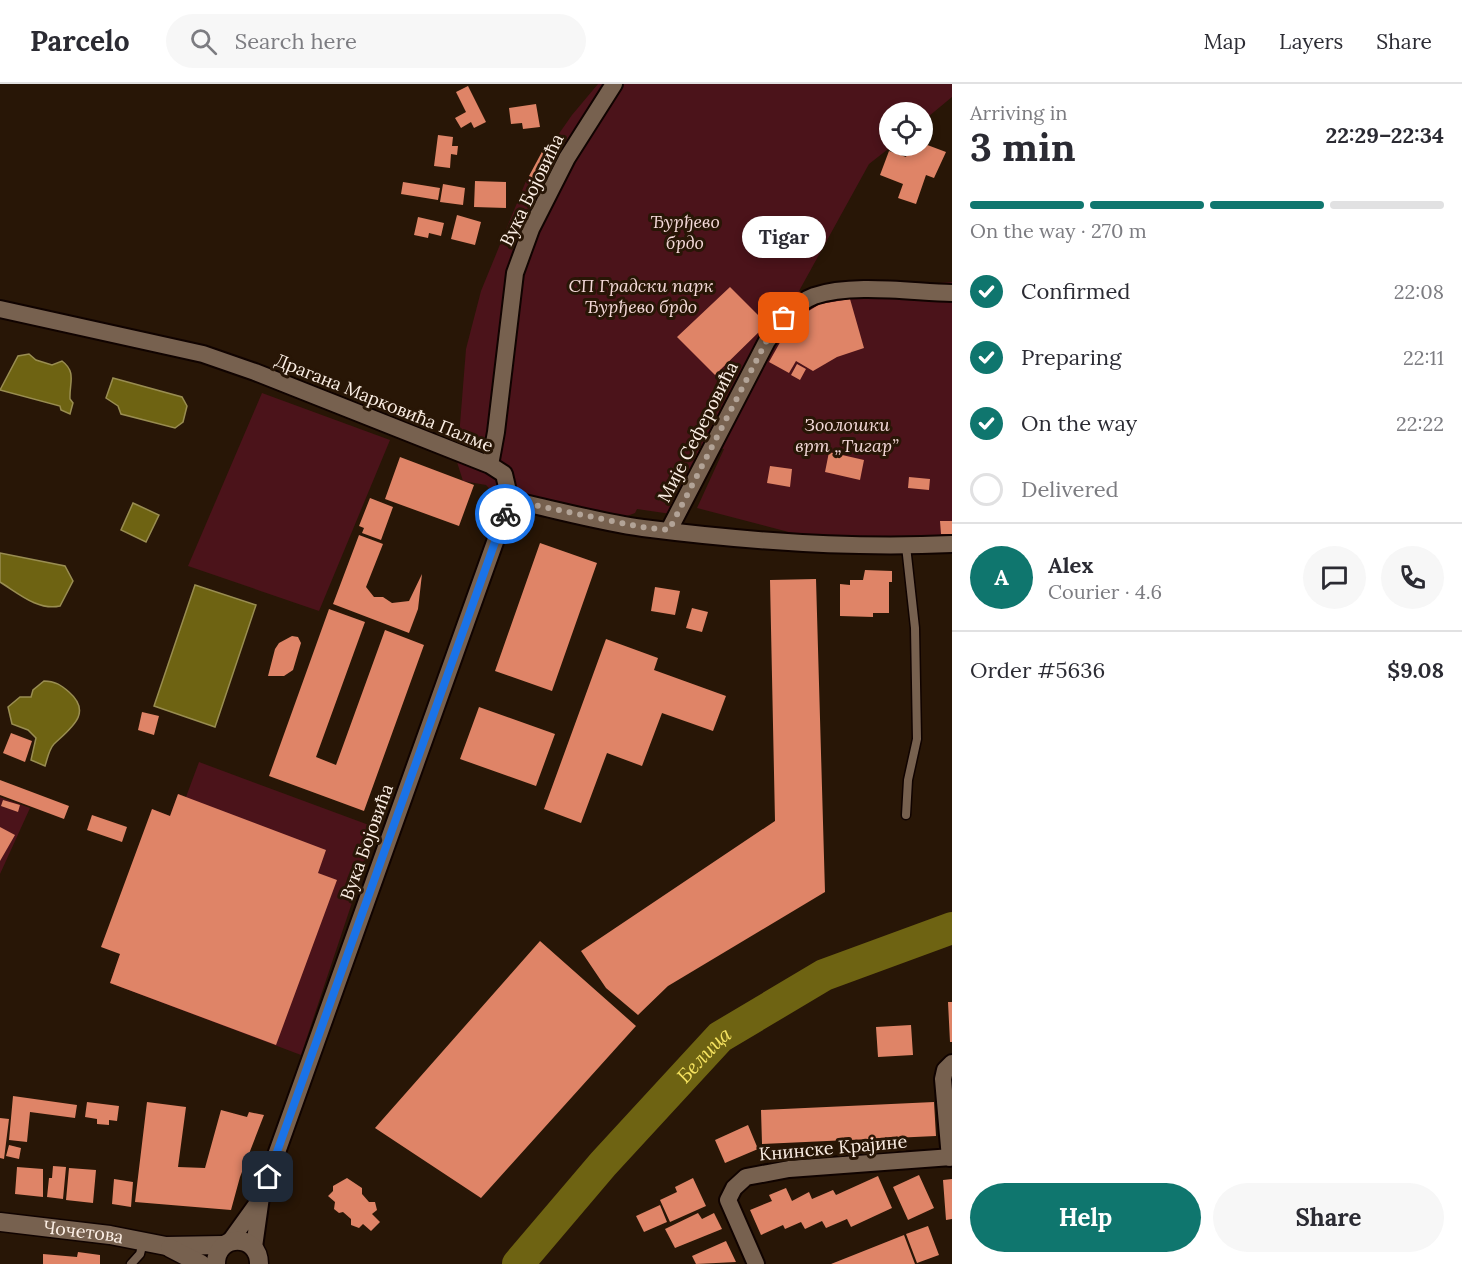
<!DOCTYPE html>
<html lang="en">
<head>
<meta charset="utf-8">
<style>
	body { margin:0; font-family:Lora,serif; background:#f7f7f7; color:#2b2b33; height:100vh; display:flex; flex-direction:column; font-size:22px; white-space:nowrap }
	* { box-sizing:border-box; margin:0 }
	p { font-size:20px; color:#7c7c81 }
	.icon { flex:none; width:33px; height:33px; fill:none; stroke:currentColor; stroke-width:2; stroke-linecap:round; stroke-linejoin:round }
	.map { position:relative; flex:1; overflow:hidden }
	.details { display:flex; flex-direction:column; background:#fff; width:510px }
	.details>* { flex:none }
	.fabs { position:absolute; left:879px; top:18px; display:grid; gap:12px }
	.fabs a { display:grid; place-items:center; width:54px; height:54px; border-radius:50%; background:#fff; box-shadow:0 3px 9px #0003; font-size:30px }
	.pin { position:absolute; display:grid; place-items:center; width:51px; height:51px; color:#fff; margin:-26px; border-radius:12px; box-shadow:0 3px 9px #0006 }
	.courier { position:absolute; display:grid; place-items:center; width:60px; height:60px; margin:-30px; border:4px solid #1a73e8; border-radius:50%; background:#fff; color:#222; box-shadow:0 2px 8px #0007 }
	.bubble { position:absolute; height:42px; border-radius:21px; background:#fff; box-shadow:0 3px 9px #0003; font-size:20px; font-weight:700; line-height:42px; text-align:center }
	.overview em { font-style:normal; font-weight:700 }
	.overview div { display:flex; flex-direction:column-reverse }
	.overview { display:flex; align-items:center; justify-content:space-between; height:102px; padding:0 18px }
	h1 { font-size:39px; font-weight:700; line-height:45px }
	.bar { display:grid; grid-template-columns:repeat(4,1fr); gap:9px 6px; align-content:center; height:72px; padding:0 18px }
	.bar i { height:8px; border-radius:4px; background:#e1e1e2 }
	.bar .selected { background:#0f766e }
	.bar p { grid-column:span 4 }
	.line { display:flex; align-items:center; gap:15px; padding:0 18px; border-top:2px solid #e1e1e2 }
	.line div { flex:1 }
	.round { display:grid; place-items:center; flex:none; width:63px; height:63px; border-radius:32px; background:#f7f7f7 }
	ol { padding:0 18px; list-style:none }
	li { display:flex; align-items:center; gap:18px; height:66px }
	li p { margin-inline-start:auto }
	li .icon { padding:6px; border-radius:50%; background:#0f766e; color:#fff; stroke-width:4 }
	li:last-child { color:#7c7c81 }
	li i { width:33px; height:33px; border:3px solid #e1e1e2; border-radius:50% }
	.primary-button { display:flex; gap:12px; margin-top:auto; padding:12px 18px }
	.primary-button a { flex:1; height:69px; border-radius:36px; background:#0f766e; color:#fff; font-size:24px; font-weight:700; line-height:69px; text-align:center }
	.primary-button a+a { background:#f7f7f7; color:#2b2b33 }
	header { display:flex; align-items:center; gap:36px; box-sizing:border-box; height:84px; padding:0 30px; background:#fff; border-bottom:2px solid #e1e1e2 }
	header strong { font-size:28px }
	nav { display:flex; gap:33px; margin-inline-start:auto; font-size:21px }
	.search { width:420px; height:54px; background:#f7f7f7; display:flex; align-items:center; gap:15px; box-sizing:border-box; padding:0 21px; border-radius:33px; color:#7c7c81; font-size:22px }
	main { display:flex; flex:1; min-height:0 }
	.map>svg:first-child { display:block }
	.green { fill:#4b131a }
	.water { fill:#6e6312; stroke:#998d51; stroke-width:1.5 }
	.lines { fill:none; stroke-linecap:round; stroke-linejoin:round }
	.river { stroke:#6e6312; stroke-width:32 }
	.building { fill:#df8467 }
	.lane-casing { stroke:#100300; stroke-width:11 }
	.street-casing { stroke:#100300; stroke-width:20 }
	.secondary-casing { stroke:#100300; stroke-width:21 }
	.lane { stroke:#77614f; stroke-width:8 }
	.street { stroke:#77614f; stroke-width:16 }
	.secondary { stroke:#77614f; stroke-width:18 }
	.done { stroke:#b2a397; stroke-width:6; stroke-dasharray:0 10.8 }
	.route { stroke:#1a73e8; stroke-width:8 }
	.labels { text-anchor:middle; stroke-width:6; stroke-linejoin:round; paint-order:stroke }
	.street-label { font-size:18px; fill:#fcefe5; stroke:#281606 }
	.park-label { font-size:18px; font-style:italic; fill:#f4d9d9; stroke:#281606 }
	.water-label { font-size:20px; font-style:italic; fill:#f6e360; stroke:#281606 }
</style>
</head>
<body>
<header>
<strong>Parcelo</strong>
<div class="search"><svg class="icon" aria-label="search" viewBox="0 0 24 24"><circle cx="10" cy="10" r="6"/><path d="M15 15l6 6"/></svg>Search here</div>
<nav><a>Map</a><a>Layers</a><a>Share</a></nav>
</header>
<main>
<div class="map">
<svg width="952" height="1180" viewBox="0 0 952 1180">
	<rect width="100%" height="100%" fill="#281606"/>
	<path class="green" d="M598 0H952V13L923 37 922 28H890V62H892L869 80 799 207 821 209 952 198V459L819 456 697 424 724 365 714 364 678 431 637 425 635 429 614 437 501 417 486 401 463 397 457 378 466 265 481 207 526 97 572 31Z
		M262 309 390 356 319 527 188 482Z
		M199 678 377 744 301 971 110 899 120 870 152 725 170 732 178 710 186 713Z
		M0 713 30 724 0 790Z"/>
	<path class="water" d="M29 270 36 276 52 281 62 277C77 288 69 300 70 315L73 319 70 330 61 326 60 322 0 306 18 272Z
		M113 294 182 313 187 322 183 338 175 344 121 330 118 322 106 314Z
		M133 419 159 431 146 458 121 446Z
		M0 469 65 482 73 497 60 522C38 527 18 509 0 498Z
		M195 501 256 521 215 643 154 622Z
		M44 597C55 597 61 601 69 608 93 629 71 644 54 660 49 665 47 676 45 682L31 676 36 654 28 646 12 640 8 623 20 613H31L33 606Z"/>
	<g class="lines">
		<path class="river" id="s1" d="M518 1180 603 1080 720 953 824 891 952 844"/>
	</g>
	<path class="building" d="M468 2 486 38 474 44 471 38 461 44 455 34 466 28 456 8Z
		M536 20 540 43 523 45 522 39 511 40 509 24Z
		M438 51 453 53 452 62H458L457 71 451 70 450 84 434 82Z
		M922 59 946 68 934 94 926 91 916 120 898 114 903 100 880 91 889 67 906 73 910 62Z
		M544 64 560 73 545 100 529 92Z
		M475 97 506 98V124L474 123Z
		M403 98 440 104 438 116 401 110Z
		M443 100 465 104 463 121 440 118Z
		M457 131 481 138 475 161 451 155Z
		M418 133 444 139 441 152 429 149 428 154 414 151Z
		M730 203 767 240 715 291 677 253Z
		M850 215 864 264 837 273 813 287 796 277 789 289 769 278 792 237 820 220Z
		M797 280 806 285 800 296 791 291Z
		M829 368 864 376 860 396 825 388Z
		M400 373 474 401 459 442 385 415Z
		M770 382 792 385 790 403 767 399Z
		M909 393 930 395 929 406 908 404Z
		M370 414 393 423 381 456 362 449 364 444 359 442Z
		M940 437H952V450H941Z
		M359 451 383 460 366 503 374 513H383L392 519 409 517 422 490 418 525 409 549 333 520Z
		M540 459 597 479 552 607 495 587Z
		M865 486 892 487V498H889V529H873V533L840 532V500L850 501V496H863Z
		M816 495 825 808 668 902 638 931 606 904 581 867 775 737 770 496Z
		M655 503 680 507 675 531 651 527Z
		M692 524 708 528 702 548 686 544Z
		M329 525 365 538 316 673 336 681 385 546 424 561 364 727 269 692Z
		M292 552 298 553 301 559 293 586 284 592H268L275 565 279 559Z
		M606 555 658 574 654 586 726 612 713 647 662 629 642 682 607 669 581 739 544 725Z
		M479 623 555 650 536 702 460 675Z
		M142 628 159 632 154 651 138 646Z
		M11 649 32 657 25 678 3 669Z
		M0 696 69 722 64 735 0 711Z
		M178 710 326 766 318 789 337 796 276 961 110 899 120 870 101 863 152 725 170 732Z
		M3 716 20 721 18 728 1 722Z
		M92 731 127 743 122 758 87 746Z
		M0 743 15 751 0 777Z
		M540 857 636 942 481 1114 375 1044Z
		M948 918H952V958H950Z
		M911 941 913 971 878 973 876 943Z
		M13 1012 77 1021 75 1034 30 1028 27 1058 9 1056Z
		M87 1018 119 1022 117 1037 109 1036V1041L97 1040V1035L85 1033Z
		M147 1018 186 1023 178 1083 205 1084 221 1026 247 1033 249 1028 264 1031 240 1093 231 1126 135 1118Z
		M934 1018 936 1052 762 1060 761 1026Z
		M0 1034 9 1035 4 1075 0 1074Z
		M748 1041 758 1065 725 1079 715 1056Z
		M9 1061 21 1064 19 1075 6 1072Z
		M53 1082 66 1083 63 1115 47 1113 49 1094H52Z
		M17 1083 43 1085V1113L15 1110Z
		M69 1084 96 1086 93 1119 66 1116Z
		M919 1091 934 1124 908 1136 893 1103Z
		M878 1092 892 1124 851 1143 847 1135 826 1144 822 1137 805 1145 801 1138 785 1145 783 1141 761 1151 750 1126 772 1117 769 1111 786 1104 792 1117 809 1108 812 1115 833 1106 836 1111Z
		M347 1094 362 1104V1110L369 1118H375L377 1126 372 1130 380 1138 371 1147 363 1140 359 1144 351 1141V1135L343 1128 339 1129 334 1125 335 1118 328 1112 333 1107V1102Z
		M693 1094 706 1122 670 1138 660 1116 677 1108 675 1103Z
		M114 1095 133 1098 131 1123 112 1120Z
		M952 1095V1135L946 1136 943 1096Z
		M660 1121 667 1138 644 1148 636 1132Z
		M698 1129 702 1135 714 1129 722 1145 675 1164 665 1145Z
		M928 1142 939 1171 917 1179 906 1150Z
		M904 1151 915 1180H831Z
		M726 1157 736 1178 696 1180 692 1172Z
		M78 1168 100 1171V1180H43V1170L77 1173Z"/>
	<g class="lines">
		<defs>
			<path id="lane" d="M906 731 908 696 917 655 915 544 906 462
				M131 1180 140 1170 143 1158"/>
			<path id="street" d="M0 225 203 270 255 288 490 381 504 390 510 416
				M490 381 496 348 515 189 531 145 567 74 614 0
				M510 416C554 425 599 438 643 444 745 457 850 465 952 460
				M669 446 767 257C779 241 795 219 814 212 853 199 911 208 952 209
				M950 1074 943 995 945 986 952 979
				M231 1156 259 1117
				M254 1163 261 1113 510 416
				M756 1180 728 1116 734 1104 746 1093 789 1085 952 1073"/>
			<g id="secondary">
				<path id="s2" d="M0 1138 110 1151 166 1162 223 1161"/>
				<path d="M170 1164 201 1180"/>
				<path d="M216 1180C216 1149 259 1149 259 1180"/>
			</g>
		</defs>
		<use href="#lane" class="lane-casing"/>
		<use href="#street" class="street-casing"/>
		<use href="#secondary" class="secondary-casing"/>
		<use href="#lane" class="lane"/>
		<use href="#street" class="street"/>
		<use href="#secondary" class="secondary"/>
	</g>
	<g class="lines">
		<path class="done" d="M505 430 510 416 641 443 669 446 767 256 784 234"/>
		<path class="route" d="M268 1093 505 430"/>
	</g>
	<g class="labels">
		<g class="street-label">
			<text transform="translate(532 106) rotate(-64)" y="6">Вука Бојовића</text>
			<text transform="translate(384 319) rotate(22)" y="6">Драгана Марковића Палме</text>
			<text transform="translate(698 348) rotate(-63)" y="6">Мије Сеферовића</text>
			<text transform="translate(367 758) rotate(-70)" y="6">Вука Бојовића</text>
			<text transform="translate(833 1064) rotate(-5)" y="6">Книнске Крајине</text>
			<text dy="6" stroke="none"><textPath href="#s2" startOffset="84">Чочетова</textPath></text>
		</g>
		<g class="park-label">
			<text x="685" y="144">Ђурђево<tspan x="685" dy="21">брдо</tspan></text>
			<text x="641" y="208">СП Градски парк<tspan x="641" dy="21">Ђурђево брдо</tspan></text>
			<text x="847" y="347">Зоолошки<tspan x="847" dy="21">врт „Тигар”</tspan></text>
		</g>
		<g class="water-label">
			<text dy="7" stroke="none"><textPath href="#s1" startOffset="280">Белица</textPath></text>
		</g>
	</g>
</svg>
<div class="fabs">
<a><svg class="icon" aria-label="locate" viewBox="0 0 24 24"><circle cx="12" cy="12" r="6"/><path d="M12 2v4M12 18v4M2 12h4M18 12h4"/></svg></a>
</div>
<div class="pin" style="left:784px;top:234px;background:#ea580c"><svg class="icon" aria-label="bag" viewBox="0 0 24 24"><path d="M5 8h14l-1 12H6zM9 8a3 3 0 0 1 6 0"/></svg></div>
<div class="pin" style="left:268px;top:1093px;background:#1f2937"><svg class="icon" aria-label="home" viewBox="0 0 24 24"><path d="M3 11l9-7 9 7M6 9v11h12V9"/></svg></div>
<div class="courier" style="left:505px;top:430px"><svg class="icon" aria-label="bike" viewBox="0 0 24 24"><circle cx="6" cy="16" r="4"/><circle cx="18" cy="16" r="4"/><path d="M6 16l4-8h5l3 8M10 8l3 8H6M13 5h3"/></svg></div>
<div class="bubble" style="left:742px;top:132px;width:84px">Tigar</div>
</div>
<section class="details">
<div class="overview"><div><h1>3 min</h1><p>Arriving in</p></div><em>22:29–22:34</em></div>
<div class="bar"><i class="selected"></i><i class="selected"></i><i class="selected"></i><i></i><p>On the way · 270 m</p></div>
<ol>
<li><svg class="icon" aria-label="check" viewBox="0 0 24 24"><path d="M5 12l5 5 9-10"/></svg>Confirmed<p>22:08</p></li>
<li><svg class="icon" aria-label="check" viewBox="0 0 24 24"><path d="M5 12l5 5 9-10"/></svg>Preparing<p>22:11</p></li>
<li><svg class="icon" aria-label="check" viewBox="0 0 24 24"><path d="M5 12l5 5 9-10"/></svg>On the way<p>22:22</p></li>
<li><i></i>Delivered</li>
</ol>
<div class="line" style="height:108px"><b class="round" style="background:#0f766e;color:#fff">A</b><div><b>Alex</b><p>Courier · 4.6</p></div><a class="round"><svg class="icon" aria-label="chat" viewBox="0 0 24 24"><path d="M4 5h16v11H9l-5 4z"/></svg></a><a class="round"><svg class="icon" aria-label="phone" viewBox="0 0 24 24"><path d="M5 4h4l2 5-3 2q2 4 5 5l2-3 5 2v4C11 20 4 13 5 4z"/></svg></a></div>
<div class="line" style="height:78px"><div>Order #5636</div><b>$9.08</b></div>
<div class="primary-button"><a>Help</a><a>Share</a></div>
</section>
</main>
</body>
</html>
